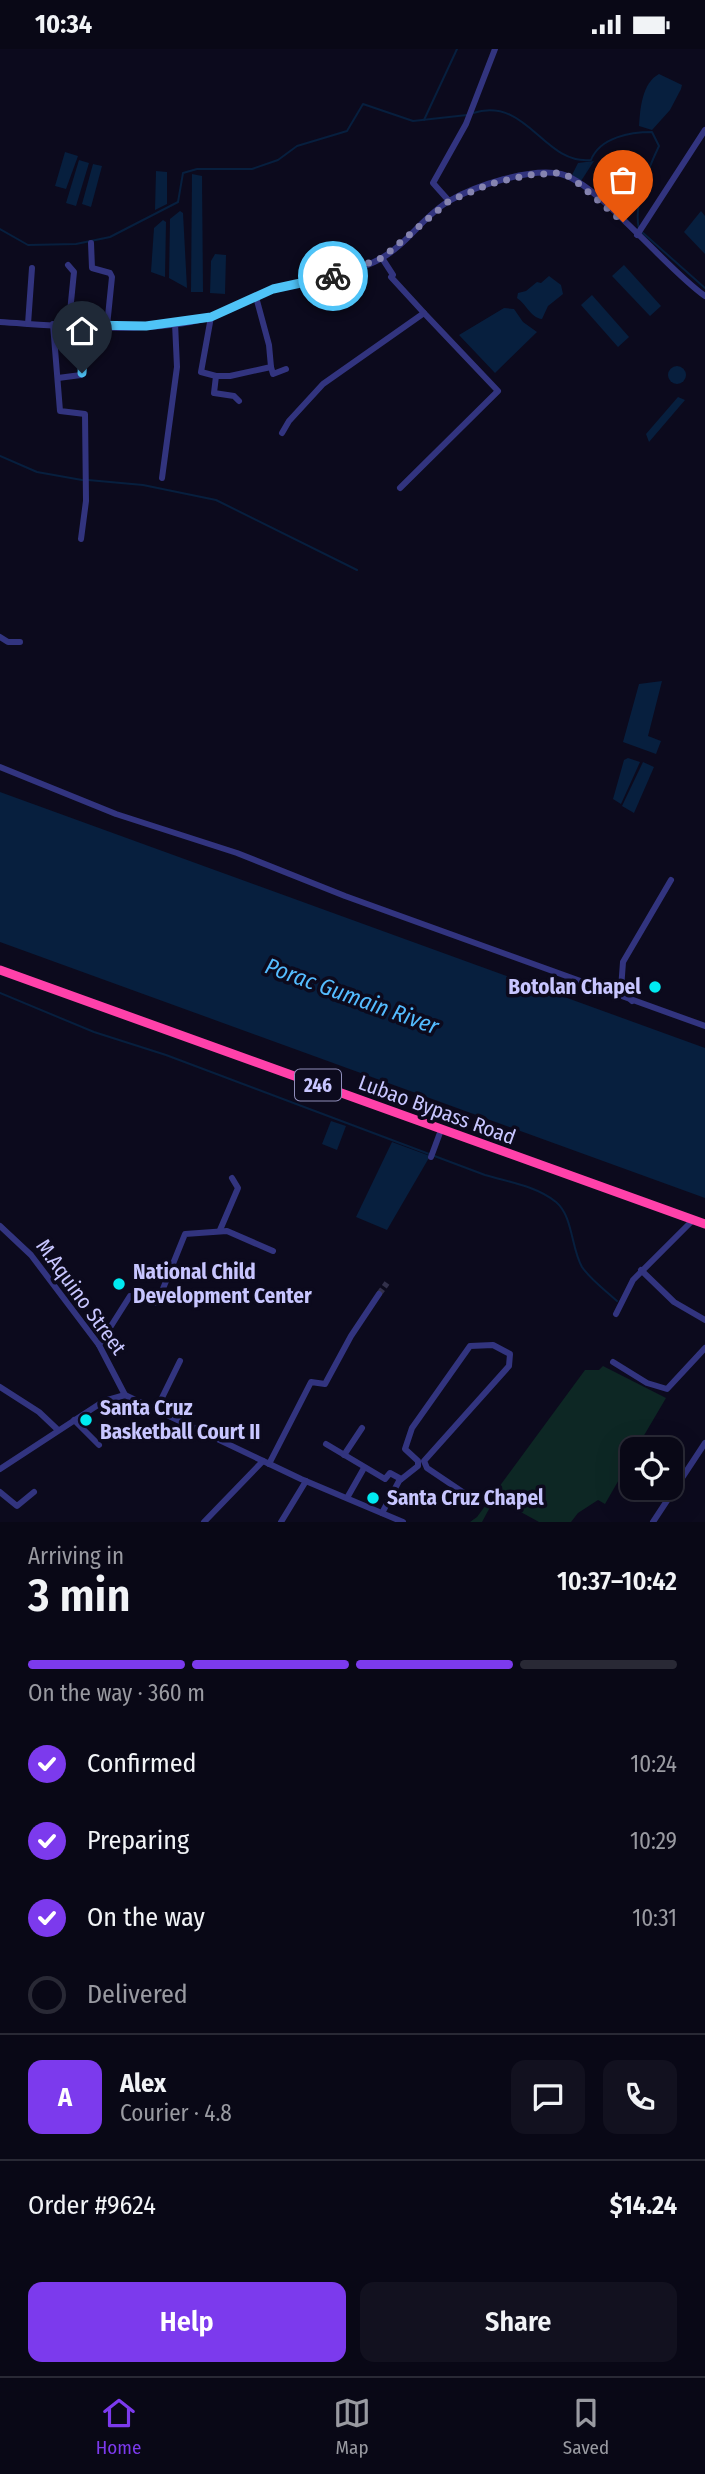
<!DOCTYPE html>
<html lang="en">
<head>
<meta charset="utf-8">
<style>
	:root { --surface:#090816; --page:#12111f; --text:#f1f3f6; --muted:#999aa1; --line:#292935; --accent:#7c3aed }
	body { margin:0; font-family:"Fira Sans Condensed",sans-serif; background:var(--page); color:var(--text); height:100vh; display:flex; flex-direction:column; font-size:26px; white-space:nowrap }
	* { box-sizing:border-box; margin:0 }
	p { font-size:23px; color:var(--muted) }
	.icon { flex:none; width:38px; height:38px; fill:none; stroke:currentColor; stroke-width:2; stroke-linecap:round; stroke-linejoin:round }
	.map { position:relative; height:1473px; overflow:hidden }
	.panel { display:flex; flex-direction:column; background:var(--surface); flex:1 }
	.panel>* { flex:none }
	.fabs { position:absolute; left:620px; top:1388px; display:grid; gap:14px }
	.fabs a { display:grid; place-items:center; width:63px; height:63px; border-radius:14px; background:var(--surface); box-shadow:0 7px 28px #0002,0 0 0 2px var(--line); font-size:35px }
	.pin { position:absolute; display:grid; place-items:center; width:60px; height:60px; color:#fff; margin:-72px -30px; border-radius:50% 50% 50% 0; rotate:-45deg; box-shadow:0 0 7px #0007 }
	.pin .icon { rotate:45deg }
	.courier { position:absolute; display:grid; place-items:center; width:70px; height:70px; margin:-35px; border:5px solid #4fc3f7; border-radius:50%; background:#fff; color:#222; box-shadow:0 2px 9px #0007 }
	.head em { font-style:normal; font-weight:600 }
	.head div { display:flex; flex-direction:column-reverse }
	.head { display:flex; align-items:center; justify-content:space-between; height:119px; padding:0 28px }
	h1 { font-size:46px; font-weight:600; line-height:52px }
	.bar { display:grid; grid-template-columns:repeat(4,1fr); gap:10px 7px; align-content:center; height:84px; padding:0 28px }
	.bar i { height:9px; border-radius:5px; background:var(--line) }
	.bar .selected { background:var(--accent) }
	.bar p { grid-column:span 4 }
	.line { display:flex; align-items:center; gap:18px; padding:0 28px; border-top:2px solid var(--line) }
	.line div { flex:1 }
	.round { display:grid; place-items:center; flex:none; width:74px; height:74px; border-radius:14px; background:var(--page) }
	ol { padding:0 28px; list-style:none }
	li { display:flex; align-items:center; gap:21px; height:77px }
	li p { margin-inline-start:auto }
	li .icon { padding:7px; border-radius:50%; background:var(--accent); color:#fff; stroke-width:4 }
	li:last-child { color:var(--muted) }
	li i { width:38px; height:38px; border:4px solid var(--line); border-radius:50% }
	.button { display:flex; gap:14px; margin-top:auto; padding:14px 28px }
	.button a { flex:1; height:80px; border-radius:14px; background:var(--accent); color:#fff; font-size:28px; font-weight:600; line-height:80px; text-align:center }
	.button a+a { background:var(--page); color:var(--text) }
	.status { display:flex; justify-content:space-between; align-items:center; height:49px; padding:0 35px; background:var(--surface); direction:ltr }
	.status svg { height:19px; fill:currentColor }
	.tab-bar { display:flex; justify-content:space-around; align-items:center; height:98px; border-top:2px solid var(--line); background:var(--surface); font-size:19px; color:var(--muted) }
	.tab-bar a { display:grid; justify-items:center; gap:4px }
	.tab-bar .selected { color:var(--accent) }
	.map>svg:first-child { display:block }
</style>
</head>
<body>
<div class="status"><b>10:34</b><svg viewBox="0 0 49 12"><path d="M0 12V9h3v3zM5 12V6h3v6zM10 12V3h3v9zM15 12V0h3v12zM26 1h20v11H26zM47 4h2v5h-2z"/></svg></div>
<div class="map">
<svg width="705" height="1473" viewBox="0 0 705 1473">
	<rect width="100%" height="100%" fill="#0c0a1d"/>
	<polygon fill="#0d2724" points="603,1317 666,1349 636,1400 632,1400 632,1408 605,1455 598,1451 578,1464 571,1473 539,1473 495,1449 482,1473 470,1473 477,1468 585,1321 599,1321"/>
	<g fill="#071f3e">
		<path d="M659,25l23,11 -1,4 -11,21 -18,20 -13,-4c1,-17 3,-43 20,-52z"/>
		<polygon points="65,103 78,107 66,140 55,137"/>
		<polygon points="79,111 89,114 76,157 66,154"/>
		<polygon points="594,112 581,132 572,126 578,114"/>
		<polygon points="93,115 102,117 91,158 82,155"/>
		<polygon points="156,122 167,123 167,155 155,161"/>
		<polygon points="192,125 202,127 203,243 191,243"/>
		<polygon points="180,162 183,164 187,239 169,229 170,170"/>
		<polygon points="701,162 705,167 705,205 684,183"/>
		<polygon points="163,171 166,173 165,228 151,223 154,179"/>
		<polygon points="215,205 226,206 225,245 210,244 211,212"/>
		<polygon points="624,216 661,257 650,267 612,227"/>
		<path d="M549,227l12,9 2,9 -15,12 -6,13c-11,-1 -15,-14 -25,-21l1,-5 8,-2 11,-9 4,1z"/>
		<polygon points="592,246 629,288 618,298 581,256"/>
		<polygon points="504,259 514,260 523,273 537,283 495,324 459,286"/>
		<circle cx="677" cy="326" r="9"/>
		<polygon points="678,348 685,351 649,393 646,385"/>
		<polygon points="662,632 648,687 661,692 656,705 623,693 639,635"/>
		<polygon points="628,709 640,713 621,755 613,750 624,711"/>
		<polygon points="643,713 654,718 634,764 622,757"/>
		<polygon points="0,743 705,999 705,1149 0,893"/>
		<polygon points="331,1072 346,1077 337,1101 322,1095"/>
		<polygon points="392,1093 430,1107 387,1181 356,1168"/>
	</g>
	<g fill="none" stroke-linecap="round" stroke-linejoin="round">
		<g stroke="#071f3e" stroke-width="2">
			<path d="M473,64c55,-17 70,52 118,47 9,-23 40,-28 61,-28l7,14c-11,23 -26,59 -20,83"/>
			<polyline points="424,71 457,0"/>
			<polyline points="0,180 28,196 76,195 110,188 178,153 183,124 197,120 252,120 278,111 297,97 347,82 363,55 413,72 467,66"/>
			<polyline points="643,184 705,239"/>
			<polyline points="0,407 37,423 82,431"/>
			<polyline points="88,431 143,436 216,451 357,521"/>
			<path d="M0,944l94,39 72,23 319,120c24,7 51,11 71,27 17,14 15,46 26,65 9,13 23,23 35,34"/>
		</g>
		<polyline stroke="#32304a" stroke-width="6" stroke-dasharray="6 3" stroke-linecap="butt" points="379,1245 387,1234"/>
		<g stroke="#32347f" stroke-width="6">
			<polyline points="449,152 433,134 466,75 495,0"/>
			<polyline points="637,186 705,81"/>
			<polyline points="91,194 92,219 110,224 112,228 107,277"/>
			<polyline points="211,268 201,323 216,327 214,344 234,347 239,352"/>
			<path d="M0,273c64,4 149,13 211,-5 22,-7 41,-21 63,-28 35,-11 73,-12 106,-30 27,-14 43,-43 69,-58 26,-15 82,-34 112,-27 37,9 106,96 144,122"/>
			<polyline points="28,275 32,219"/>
			<polyline points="53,275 60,362 85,365 86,452 81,490"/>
			<polyline points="64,276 70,263 74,223 68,216"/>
			<polyline points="271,318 273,325 286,320"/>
			<polyline points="216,327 230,327 271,318 269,296 256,248"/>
			<polyline points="58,329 81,326 85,276"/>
			<polyline points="282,384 289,372 323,335 424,264 391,228 393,226 382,209"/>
			<polyline points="162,429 177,318 175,274"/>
			<polyline points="400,439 498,342 424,264"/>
			<polyline points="0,588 8,593 20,593"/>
			<polyline points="0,718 116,765 237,804 345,847 705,977"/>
			<polyline points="632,952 621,940 623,913 671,831"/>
			<polyline points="431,1108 441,1081"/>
			<polyline points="0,1177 31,1206 99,1296 125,1346"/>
			<polyline points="220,1181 238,1139 232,1129"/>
			<polyline points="641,1221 674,1253 705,1271"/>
			<polyline points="616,1265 633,1231 693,1171"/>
			<polyline points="99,1296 130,1247 154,1254 158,1252 185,1185 227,1182 273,1202"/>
			<polyline points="613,1313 647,1334 667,1340 705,1299"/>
			<polyline points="0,1338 39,1363 58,1381"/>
			<polyline points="125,1346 301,1430 403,1473"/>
			<polyline points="156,1361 180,1312"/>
			<polyline points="74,1371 99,1396"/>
			<polyline points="326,1395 385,1430 390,1424 401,1430"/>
			<polyline points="344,1406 362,1379"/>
			<polyline points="269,1415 311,1333 325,1335 351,1287 379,1245"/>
			<polyline points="0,1420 104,1352 125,1346"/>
			<polyline points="0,1443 17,1457 34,1443"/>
			<polyline points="347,1449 364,1419"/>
			<polyline points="382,1464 399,1432 418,1417 418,1412 405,1400 412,1379 470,1297 493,1296 510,1305 509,1317 424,1412 427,1419 473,1450"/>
			<polyline points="204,1473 263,1412"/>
			<polyline points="281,1473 306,1432"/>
			<polyline points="653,1473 705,1394"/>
		</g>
		<polyline stroke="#ff41aa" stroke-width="9" points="0,921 705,1175"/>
	</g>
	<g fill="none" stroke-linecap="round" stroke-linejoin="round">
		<polyline stroke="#8684b0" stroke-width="7" stroke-dasharray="0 12.6" points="333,227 382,209 449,152 490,135 528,126 558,124 571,128 623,173"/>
		<polyline stroke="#4fc3f7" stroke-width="9" points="82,324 85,276 146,277 211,268 273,240 333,227"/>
	</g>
	<g fill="#00eaf1" stroke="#0c0a1d" stroke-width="2.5">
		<circle cx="655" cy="938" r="7"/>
		<circle cx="119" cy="1235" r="7"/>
		<circle cx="86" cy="1371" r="7"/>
		<circle cx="373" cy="1449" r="7"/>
	</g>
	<g text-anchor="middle" stroke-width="7" stroke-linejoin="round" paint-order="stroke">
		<rect fill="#0c0a1d" stroke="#908ebb" stroke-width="2" x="295" y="1020.5" width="46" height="31" rx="5"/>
		<g font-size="19" font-weight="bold" fill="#c8c6ff">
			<text x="318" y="1043">246</text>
		</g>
		<g font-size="21" font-weight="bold" fill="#c8c6ff" stroke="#0c0a1d" text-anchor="start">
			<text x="641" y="945" text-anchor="end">Botolan Chapel</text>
			<text x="133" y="1230">National Child<tspan x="133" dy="24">Development Center</tspan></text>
			<text x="100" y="1366">Santa Cruz<tspan x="100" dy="24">Basketball Court II</tspan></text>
			<text x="387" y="1456">Santa Cruz Chapel</text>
		</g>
		<g font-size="21" fill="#c8c6ff" stroke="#0c0a1d">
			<text transform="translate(437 1061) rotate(20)" y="7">Lubao Bypass Road</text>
			<text transform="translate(81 1248) rotate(54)" y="7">M.Aquino Street</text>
		</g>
		<g font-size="23" font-style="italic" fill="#54bcff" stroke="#0c0a1d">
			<text transform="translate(352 947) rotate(20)" y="8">Porac Gumain River</text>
		</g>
	</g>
</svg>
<div class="fabs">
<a><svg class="icon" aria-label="locate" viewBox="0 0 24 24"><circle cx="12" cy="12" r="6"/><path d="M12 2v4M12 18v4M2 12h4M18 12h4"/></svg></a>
</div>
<div class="pin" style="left:623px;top:173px;background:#ea580c"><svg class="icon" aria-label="bag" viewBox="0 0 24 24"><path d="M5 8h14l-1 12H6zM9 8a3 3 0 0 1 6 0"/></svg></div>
<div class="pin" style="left:82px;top:324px;background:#1f2937"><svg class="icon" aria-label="home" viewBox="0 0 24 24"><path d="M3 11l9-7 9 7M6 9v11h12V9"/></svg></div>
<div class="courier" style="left:333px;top:227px"><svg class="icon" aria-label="bike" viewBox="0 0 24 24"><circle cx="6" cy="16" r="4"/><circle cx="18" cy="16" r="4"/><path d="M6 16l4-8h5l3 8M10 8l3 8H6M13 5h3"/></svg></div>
</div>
<section class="panel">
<div class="head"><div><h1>3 min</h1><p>Arriving in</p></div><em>10:37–10:42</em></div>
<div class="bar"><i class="selected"></i><i class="selected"></i><i class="selected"></i><i></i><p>On the way · 360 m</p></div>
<ol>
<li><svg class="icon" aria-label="check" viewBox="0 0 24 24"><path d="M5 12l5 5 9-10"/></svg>Confirmed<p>10:24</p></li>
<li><svg class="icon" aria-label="check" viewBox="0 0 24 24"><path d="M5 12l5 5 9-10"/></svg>Preparing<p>10:29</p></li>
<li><svg class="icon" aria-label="check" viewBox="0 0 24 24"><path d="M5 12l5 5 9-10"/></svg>On the way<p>10:31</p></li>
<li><i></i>Delivered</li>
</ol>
<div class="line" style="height:126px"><b class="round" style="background:var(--accent);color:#fff">A</b><div><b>Alex</b><p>Courier · 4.8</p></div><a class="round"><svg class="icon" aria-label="chat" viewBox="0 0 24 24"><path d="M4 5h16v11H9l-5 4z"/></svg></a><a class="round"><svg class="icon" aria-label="phone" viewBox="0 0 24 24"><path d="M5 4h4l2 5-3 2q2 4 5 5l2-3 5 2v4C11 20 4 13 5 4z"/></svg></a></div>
<div class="line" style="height:91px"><div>Order #9624</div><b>$14.24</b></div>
<div class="button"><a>Help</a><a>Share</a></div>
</section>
<nav class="tab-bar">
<a class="selected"><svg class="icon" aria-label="home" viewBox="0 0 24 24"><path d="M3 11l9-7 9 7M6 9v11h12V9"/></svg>Home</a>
<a><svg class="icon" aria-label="map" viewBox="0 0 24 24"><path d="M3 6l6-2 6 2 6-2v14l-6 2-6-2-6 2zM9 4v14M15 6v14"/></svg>Map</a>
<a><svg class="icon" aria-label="saved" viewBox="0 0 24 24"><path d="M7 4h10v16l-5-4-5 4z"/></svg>Saved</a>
</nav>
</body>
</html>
